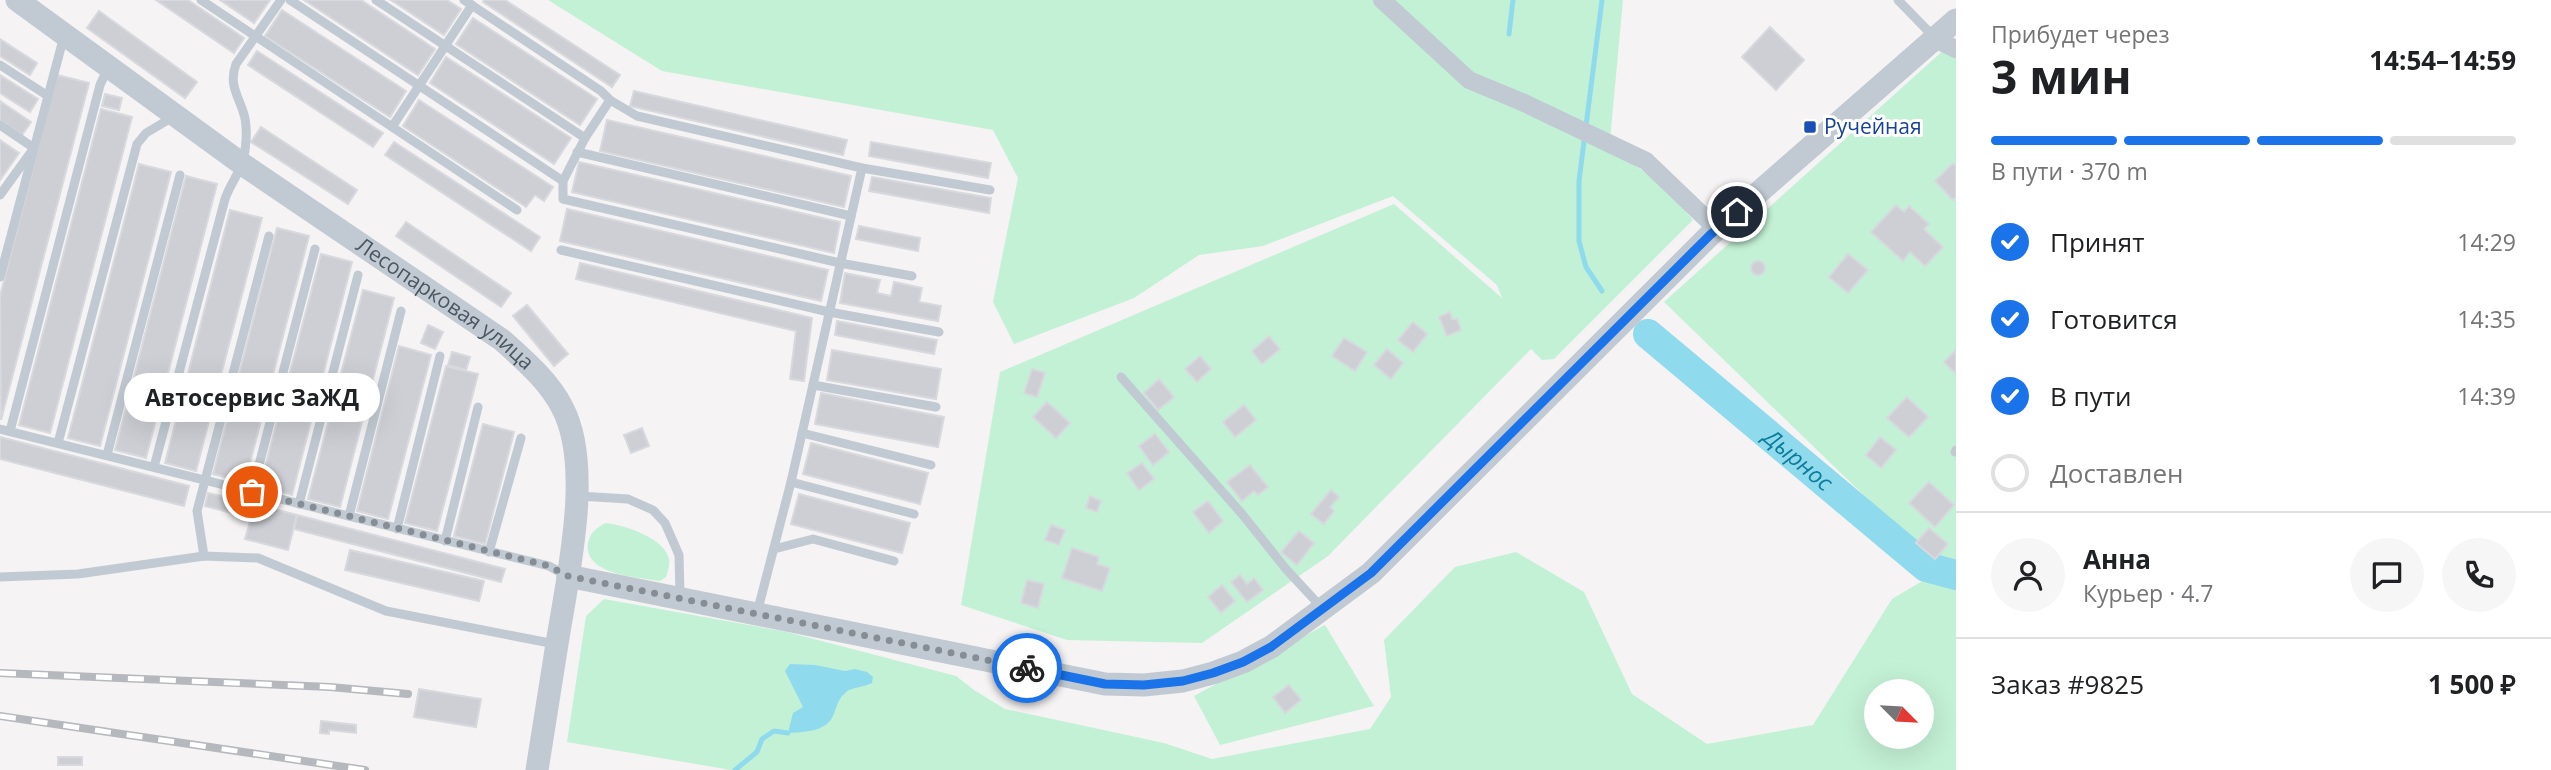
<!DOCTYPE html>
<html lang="ru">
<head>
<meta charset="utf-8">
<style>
	:root { --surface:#fff; --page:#f6f6f6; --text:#202124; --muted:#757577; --line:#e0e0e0; --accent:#1a73e8 }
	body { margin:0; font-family:"Open Sans",sans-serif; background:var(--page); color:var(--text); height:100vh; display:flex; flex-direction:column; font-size:26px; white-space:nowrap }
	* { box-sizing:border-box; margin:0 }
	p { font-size:23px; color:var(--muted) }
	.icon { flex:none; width:38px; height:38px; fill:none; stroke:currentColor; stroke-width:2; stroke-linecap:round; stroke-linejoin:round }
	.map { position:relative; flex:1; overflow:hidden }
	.panel { display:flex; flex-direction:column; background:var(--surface); width:595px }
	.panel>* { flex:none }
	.needle { width:46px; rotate:114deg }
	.buttons { position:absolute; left:1864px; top:679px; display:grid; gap:14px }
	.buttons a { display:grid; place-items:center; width:70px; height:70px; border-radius:50%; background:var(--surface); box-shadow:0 7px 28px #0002; font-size:35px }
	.pin { position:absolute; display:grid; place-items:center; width:60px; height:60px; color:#fff; margin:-30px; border:4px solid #fff; border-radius:50%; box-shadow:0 2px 7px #0007 }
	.courier { position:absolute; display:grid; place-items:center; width:70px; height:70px; margin:-35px; border:5px solid #1a73e8; border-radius:50%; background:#fff; color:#222; box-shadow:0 2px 9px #0007 }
	.bubble { position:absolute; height:49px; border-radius:24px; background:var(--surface); box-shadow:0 7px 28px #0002; font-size:23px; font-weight:700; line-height:49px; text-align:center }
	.headline em { font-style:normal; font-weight:700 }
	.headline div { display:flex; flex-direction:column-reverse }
	.headline { display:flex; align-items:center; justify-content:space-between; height:119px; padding:0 35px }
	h1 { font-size:46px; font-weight:700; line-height:52px }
	.bar { display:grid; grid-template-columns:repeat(4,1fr); gap:10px 7px; align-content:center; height:84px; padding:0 35px }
	.bar i { height:9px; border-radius:5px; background:var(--line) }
	.bar .active { background:var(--accent) }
	.bar p { grid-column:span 4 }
	.line { display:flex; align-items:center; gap:18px; padding:0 35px; border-top:2px solid var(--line) }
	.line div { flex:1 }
	.round { display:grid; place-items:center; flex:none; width:74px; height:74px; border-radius:37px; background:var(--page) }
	ol { padding:0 35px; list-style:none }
	li { display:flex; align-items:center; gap:21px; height:77px }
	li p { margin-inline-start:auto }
	li .icon { padding:7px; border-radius:50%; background:var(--accent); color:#fff; stroke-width:4 }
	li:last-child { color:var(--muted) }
	li i { width:38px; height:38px; border:4px solid var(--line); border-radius:50% }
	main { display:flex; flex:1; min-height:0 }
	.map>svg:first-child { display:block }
</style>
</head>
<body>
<main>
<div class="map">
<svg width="1956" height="770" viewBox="0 0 1956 770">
	<rect width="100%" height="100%" fill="#f5f3f3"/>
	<g fill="#c3f1d5" fill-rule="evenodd">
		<path d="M548,0h1075l-14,151c38,19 57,36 84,69l-139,139 -12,1 -11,-11 -203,207 -126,87 -135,-3 -106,-35 39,-233 394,-168 108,94 -5,-13 -104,-89 -130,50 -64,9 -65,43 -120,46 -21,-42 25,-124 -25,-48 -331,-59z"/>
		<polygon points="1956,39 1956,562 1934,563 1664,302"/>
		<path d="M606,523c18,2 59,15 63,36 1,6 -1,12 -3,18l-6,4c-22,-4 -77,-6 -72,-38 2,-10 9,-16 18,-20z"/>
		<path d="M1516,552l68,40 48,102 75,50 106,-19 79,-126 49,-29h15v200h-1225l-164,-28 19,-126 18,-17 183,33 169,44 18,14 31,19 159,34 48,16 158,-30 21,-32 -7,-57 71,-73zM1876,691h46v46h-46z"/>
		<polygon points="1325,625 1374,706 1220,745 1194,696"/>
	</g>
	<path fill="#90daee" d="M790,664l25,1 30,6 10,-2 12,3 6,5 -1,6c-8,4 -19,4 -26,9 -8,7 -9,14 -13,24 -7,16 -30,16 -45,17l5,-20 10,-6 -18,-36z"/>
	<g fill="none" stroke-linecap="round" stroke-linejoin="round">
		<g stroke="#90daee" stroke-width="5">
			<polyline points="1602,0 1579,181 1579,241 1586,267 1602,291"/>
			<polyline points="1509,34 1513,0"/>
			<polyline points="735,770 757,752 762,739 774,731 788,733"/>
		</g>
		<path stroke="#90daee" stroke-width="30" id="s1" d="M1648,334l278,233 30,8"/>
	</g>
	<g fill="#cdcfd5" stroke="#d7d9de" stroke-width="2">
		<polygon points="156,0 188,0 244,38 234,53"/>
		<polygon points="220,0 270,0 254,23"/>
		<polygon points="304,0 361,0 435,49 418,75"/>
		<polygon points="391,0 447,0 461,9 444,35"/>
		<polygon points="484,0 505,0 620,75 612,87 483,2"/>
		<polygon points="282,10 406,91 390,117 265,36"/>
		<polygon points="99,11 197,82 185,98 87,28"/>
		<polygon points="473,18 597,99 580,125 456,44"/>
		<polygon points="1770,27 1804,60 1776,90 1742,57"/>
		<polygon points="0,39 37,63 30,75 0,56"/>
		<polygon points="257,51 383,133 373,147 248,65"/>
		<polygon points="446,57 571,138 554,164 430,83"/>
		<polygon points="0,75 38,99 30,112 0,93"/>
		<polygon points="57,75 89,83 1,420 0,296"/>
		<polygon points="634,91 847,140 843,155 630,106"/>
		<polygon points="105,94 122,98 119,110 102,106"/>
		<polygon points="419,100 553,187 544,201 535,195 526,207 403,126"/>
		<polygon points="0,101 31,122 22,135 0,120"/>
		<polygon points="101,109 132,117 50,433 19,425"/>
		<polygon points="607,120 851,176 844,207 600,151"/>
		<polygon points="261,127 357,190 348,204 251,142"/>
		<polygon points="0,140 19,153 0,180"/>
		<polygon points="394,142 540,237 531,251 385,155"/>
		<polygon points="871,142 991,163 988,178 869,156"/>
		<polygon points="579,162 840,222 834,253 572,192"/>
		<polygon points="1953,163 1956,167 1956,197 1953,200 1935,181"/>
		<polygon points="139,164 171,172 100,446 68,438"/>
		<polygon points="186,176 217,184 146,458 115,450"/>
		<polygon points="872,177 991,198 989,213 869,191"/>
		<polygon points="1896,205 1904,212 1909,206 1929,224 1924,229 1943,247 1925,266 1910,252 1903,261 1871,232"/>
		<polygon points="567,209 828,270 821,301 560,241"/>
		<polygon points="230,210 262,218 196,471 165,463"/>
		<polygon points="406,222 511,293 501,307 396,236"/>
		<polygon points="859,226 920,238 918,251 856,239"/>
		<polygon points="277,228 309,236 245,482 213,474"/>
		<polygon points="321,254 352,262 292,495 260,486"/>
		<polygon points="1848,254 1868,270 1848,293 1829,277"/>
		<circle cx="1758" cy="268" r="7"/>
		<polygon points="580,263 812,318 804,381 790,379 796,331 576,279"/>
		<polygon points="845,273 880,280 877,293 891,296 894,282 922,288 919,302 941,306 938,321 840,303"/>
		<polygon points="363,290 394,298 340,507 308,499"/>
		<polygon points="527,305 568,354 554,366 513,316"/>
		<polygon points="1450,312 1452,319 1457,319 1461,330 1447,336 1439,317"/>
		<polygon points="837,321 937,340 934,354 835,335"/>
		<polygon points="1413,322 1427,334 1413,352 1398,340"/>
		<polygon points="428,325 443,332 435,349 421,343"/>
		<polygon points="1269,336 1280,349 1262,364 1252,351"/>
		<polygon points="1344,338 1367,352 1355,371 1332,356"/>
		<polygon points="399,346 431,355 388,519 357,511"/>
		<polygon points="1387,349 1403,363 1391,379 1374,365"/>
		<polygon points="832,350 941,369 936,399 827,380"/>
		<polygon points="1956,350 1956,374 1944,362"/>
		<polygon points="452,352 470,357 466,370 448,365"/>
		<polygon points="1200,356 1211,369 1197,382 1185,369"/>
		<polygon points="446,366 478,374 437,531 405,523"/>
		<polygon points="1032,369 1045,373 1037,397 1024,393"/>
		<polygon points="1159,379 1174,397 1158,410 1144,393"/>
		<polygon points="821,393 944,417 938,447 815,424"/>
		<polygon points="1907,397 1928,417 1909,437 1887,418"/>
		<polygon points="1047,402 1070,423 1056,438 1033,417"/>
		<polygon points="1244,405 1256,420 1235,437 1223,422"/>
		<polygon points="483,424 514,432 485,544 454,536"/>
		<polygon points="642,428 649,446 631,453 624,435"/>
		<polygon points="1155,434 1169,452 1153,465 1139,446"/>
		<polygon points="0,437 189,486 184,506 0,459"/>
		<polygon points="1880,437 1896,450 1881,468 1866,455"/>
		<polygon points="811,443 928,473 920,504 803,474"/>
		<polygon points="1142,463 1154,479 1139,490 1127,473"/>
		<polygon points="1250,465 1268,487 1258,495 1254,491 1242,501 1227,482"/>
		<polygon points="1929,482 1954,505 1935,527 1909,503"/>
		<polygon points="1331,490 1339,497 1330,507 1334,511 1324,524 1311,514"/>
		<polygon points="208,493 255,504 251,518 205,506"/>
		<polygon points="799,494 910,523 902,553 791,524"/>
		<polygon points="1090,496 1101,501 1097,512 1086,508"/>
		<polygon points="1208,501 1223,521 1209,533 1193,512"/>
		<polygon points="255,504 297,515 288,550 245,539"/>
		<polygon points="297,515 505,569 501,582 294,529"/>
		<polygon points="1051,525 1065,530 1059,545 1045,540"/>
		<polygon points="1929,528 1948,544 1935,559 1916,543"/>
		<polygon points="1299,531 1314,543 1297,565 1281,552"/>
		<polygon points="1072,548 1099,557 1097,564 1110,568 1102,591 1062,578"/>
		<polygon points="350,550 484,581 479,601 345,570"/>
		<polygon points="1240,575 1247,584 1254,578 1263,590 1247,602 1231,582"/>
		<polygon points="1027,580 1044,584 1038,608 1021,603"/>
		<polygon points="1222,585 1235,601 1221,613 1208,597"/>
		<polygon points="1289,685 1301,700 1285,713 1273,697"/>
		<polygon points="419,689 481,699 476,727 414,717"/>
		<polygon points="321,721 356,725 356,733 329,730 329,734 320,733"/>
		<rect x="58" y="757" width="24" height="8"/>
	</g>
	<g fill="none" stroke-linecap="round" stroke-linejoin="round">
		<g stroke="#c1cad2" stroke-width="9">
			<polyline points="201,0 517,210"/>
			<polyline points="290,0 563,181"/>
			<polyline points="376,0 585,138"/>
			<polyline points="464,0 601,91 610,100 637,116 862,168 990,190"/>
			<polyline points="1898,0 1934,37"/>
			<polyline points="0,65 48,96"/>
			<polyline points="610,100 585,138 563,181 563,199 840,263 912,276"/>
			<polyline points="0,125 34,148 0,195"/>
			<polyline points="392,127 472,5"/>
			<polyline points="577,152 851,216"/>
			<polyline points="561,250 829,312 939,332"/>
			<polyline points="0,277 64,36"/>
			<polyline points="1121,377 1242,514 1286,569 1323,609"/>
			<polyline points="813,385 936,407"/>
			<polyline points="0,429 549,566 567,576"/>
			<polyline points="10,431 100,85 108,68"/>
			<polyline points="802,433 931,465"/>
			<polyline points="58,443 137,144 146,133 173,117"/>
			<polyline points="1955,452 1956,450"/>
			<polyline points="107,455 180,175"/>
			<path d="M154,467l71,-268c4,-12 12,-23 17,-35 3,-9 5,-27 4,-37 0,-24 -20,-37 -10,-63l45,-64"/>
			<polyline points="791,482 914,514"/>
			<polyline points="252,492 315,249"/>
			<polyline points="578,496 628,499 653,510 665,523 679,555 680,596"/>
			<polyline points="299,504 358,275"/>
			<polyline points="349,516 401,311"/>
			<polyline points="397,529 440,356"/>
			<polyline points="445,541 478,407"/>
			<polyline points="774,549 813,539 894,561"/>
			<polyline points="489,552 521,438"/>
			<polyline points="204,556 197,511 269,236"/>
			<polyline points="0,577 78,574 204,556 258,558 386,611 555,644"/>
			<polyline points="757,613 791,482 862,168"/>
		</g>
		<g stroke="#c1cad2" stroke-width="18">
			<polyline points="1382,0 1469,80 1522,102 1646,161 1717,229"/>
			<polyline points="1935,39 1956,49"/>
		</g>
		<g stroke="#c1cad2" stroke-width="23">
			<path id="s2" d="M17,0l225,164 260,176c22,20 46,40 60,67 32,59 5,172 -5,237 -7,42 -13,84 -20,126"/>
			<polyline points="568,576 1105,684 1144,685 1183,681 1213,673 1243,662 1271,647 1371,573 1710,235 1956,20"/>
		</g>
		<g stroke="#b5b8bd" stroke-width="8">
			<g id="rail">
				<polyline points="0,673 330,687 408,694"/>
				<polyline points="0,716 365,770"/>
			</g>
		</g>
		<use href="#rail" stroke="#fff" stroke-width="5" stroke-dasharray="16" stroke-linecap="butt"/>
	</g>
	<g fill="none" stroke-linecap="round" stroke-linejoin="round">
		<polyline stroke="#868d94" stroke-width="7" stroke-dasharray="0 12.6" points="252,492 549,566 568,576 1027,668"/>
		<polyline stroke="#1a73e8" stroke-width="9" points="1027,668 1105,684 1144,685 1183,681 1213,673 1243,662 1271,647 1371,573 1710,235 1737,212"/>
	</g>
	<rect fill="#1a4fb4" stroke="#fff" stroke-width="2.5" x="1803" y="120" width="14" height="14" rx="3.5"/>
	<g text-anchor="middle" stroke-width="6" stroke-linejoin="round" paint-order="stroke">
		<g font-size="21" fill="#164399" stroke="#fff" text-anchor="start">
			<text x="1824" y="134">Ручейная</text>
		</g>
		<g font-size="21" fill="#4a5661" stroke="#fff">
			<text dy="7" stroke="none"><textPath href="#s2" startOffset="525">Лесопарковая улица</textPath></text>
		</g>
		<g font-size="23" font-style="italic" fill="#0c7c9b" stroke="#fff">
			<text dy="8" stroke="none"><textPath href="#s1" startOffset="196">Дырнос</textPath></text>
		</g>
	</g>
</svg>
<div class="buttons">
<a><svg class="needle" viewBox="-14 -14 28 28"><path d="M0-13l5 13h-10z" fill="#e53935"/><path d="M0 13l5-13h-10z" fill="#757577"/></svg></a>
</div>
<div class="pin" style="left:252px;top:492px;background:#ea580c"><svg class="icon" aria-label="bag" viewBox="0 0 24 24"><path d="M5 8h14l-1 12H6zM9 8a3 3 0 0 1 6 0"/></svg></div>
<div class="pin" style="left:1737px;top:212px;background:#1f2937"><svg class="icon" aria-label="home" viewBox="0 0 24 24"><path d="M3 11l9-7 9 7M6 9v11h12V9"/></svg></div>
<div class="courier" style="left:1027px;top:668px"><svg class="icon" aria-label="bike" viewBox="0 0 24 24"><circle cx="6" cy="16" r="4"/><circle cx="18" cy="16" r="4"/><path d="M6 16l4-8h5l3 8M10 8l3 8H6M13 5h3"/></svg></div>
<div class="bubble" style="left:124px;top:373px;width:256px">Автосервис ЗаЖД</div>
</div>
<section class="panel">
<div class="headline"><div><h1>3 мин</h1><p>Прибудет через</p></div><em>14:54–14:59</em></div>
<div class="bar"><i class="active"></i><i class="active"></i><i class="active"></i><i></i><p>В пути · 370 m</p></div>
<ol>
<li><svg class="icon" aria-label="check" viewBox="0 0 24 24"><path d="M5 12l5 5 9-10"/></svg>Принят<p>14:29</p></li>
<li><svg class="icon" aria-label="check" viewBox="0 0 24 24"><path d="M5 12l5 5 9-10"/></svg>Готовится<p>14:35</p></li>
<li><svg class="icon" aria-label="check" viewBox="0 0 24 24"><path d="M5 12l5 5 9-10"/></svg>В пути<p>14:39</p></li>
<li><i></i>Доставлен</li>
</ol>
<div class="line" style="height:126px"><a class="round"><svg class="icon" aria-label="person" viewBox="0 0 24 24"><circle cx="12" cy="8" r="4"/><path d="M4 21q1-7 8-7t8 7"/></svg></a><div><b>Анна</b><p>Курьер · 4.7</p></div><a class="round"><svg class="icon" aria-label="chat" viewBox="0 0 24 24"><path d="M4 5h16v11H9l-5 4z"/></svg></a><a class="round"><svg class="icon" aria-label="phone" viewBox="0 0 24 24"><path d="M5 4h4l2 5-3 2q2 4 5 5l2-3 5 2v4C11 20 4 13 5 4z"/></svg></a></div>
<div class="line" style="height:91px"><div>Заказ #9825</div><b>1 500 ₽</b></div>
</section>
</main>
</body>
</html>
